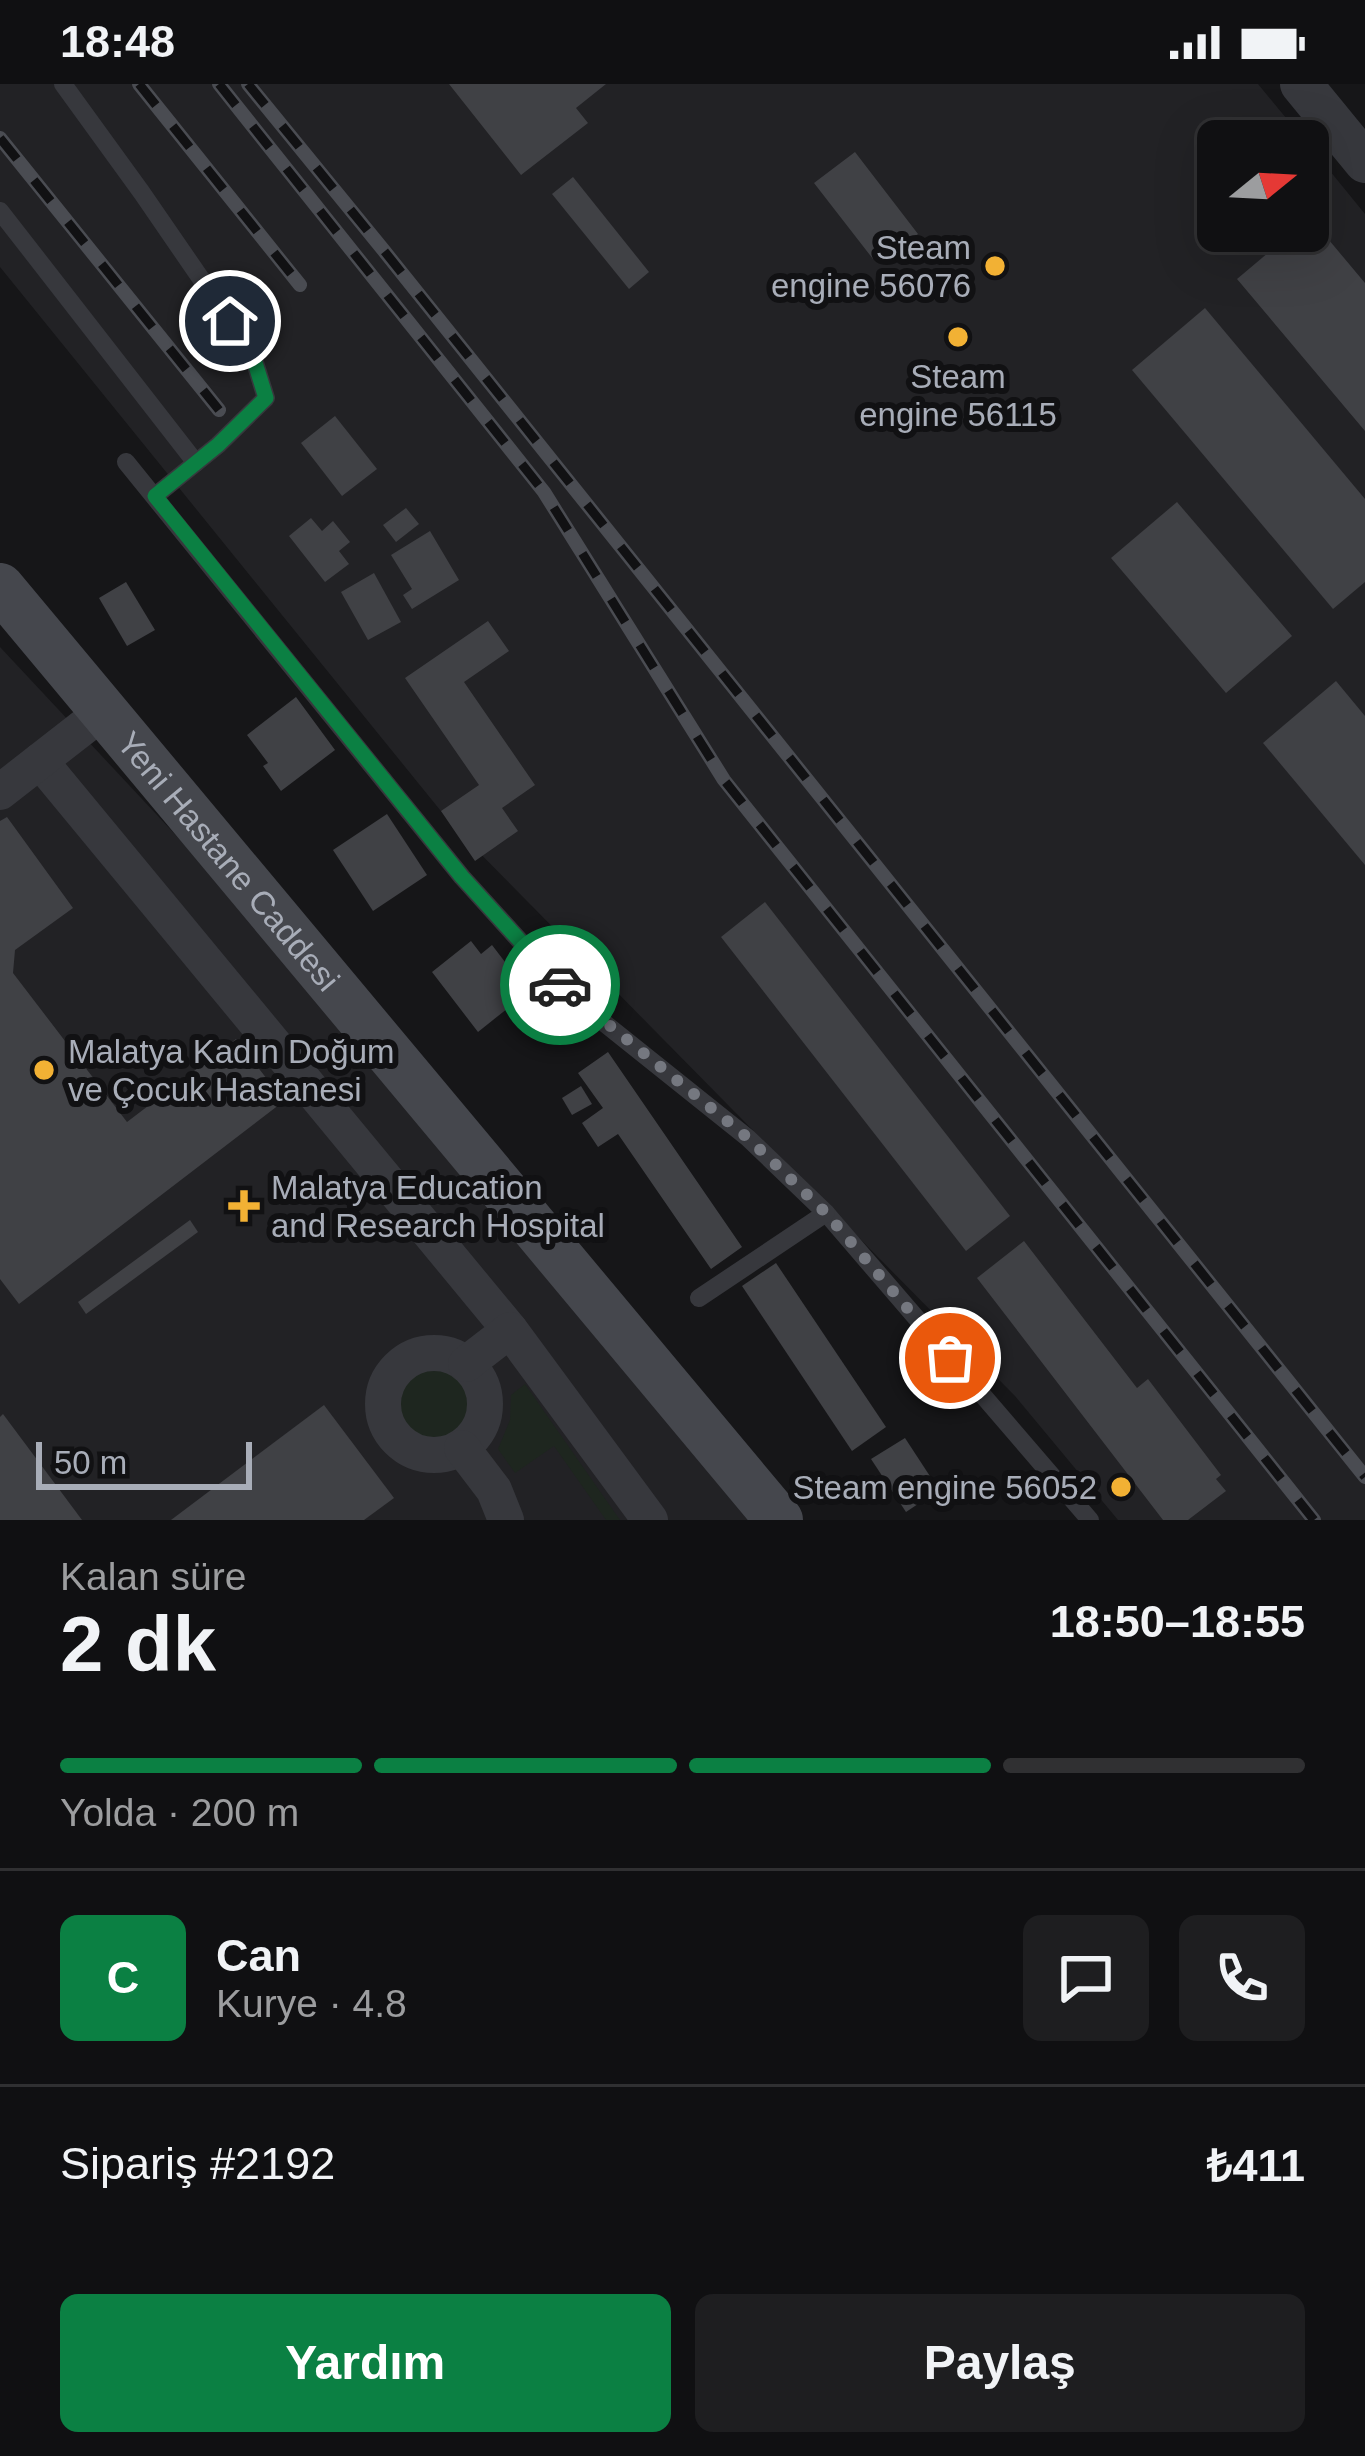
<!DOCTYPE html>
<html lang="tr">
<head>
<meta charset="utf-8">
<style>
	:root { --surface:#101012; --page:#1e1e20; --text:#f1f3f6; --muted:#9c9d9f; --line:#303032; --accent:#0b8043 }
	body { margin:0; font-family:Arial,sans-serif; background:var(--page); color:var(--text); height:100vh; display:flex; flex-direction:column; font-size:45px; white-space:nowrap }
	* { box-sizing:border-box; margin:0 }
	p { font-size:39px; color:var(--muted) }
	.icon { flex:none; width:66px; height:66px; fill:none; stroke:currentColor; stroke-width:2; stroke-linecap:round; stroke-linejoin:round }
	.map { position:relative; height:1436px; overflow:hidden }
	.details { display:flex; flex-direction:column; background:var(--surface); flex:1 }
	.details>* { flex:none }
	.needle { width:78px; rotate:72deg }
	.tools { position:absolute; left:1197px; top:36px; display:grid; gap:24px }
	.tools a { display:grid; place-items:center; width:132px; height:132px; border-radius:18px; background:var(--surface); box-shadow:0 12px 48px #0002,0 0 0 3px var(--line); font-size:60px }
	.scale { position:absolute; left:36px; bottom:30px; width:216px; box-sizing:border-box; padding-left:12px; border:6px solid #a8adb8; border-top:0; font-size:33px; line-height:42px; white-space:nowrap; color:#a8adb8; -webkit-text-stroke:9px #111113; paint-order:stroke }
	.pin { position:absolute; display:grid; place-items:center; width:102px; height:102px; color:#fff; margin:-51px; border:6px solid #fff; border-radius:50%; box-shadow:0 3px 12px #0007 }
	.courier { position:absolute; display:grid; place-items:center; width:120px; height:120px; margin:-60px; border:9px solid #0b8043; border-radius:50%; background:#fff; color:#222; box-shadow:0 3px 15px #0007 }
	.headline em { font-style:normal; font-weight:800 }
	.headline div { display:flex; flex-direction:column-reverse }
	.headline { display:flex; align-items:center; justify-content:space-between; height:204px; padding:0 60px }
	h1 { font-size:78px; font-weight:800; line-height:90px }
	.bar { display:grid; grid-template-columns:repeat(4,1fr); gap:18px 12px; align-content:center; height:144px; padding:0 60px }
	.bar i { height:15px; border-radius:9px; background:var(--line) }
	.bar .on { background:var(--accent) }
	.bar p { grid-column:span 4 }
	.line { display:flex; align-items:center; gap:30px; padding:0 60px; border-top:3px solid var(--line) }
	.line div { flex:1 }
	.round { display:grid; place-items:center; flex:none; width:126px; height:126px; border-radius:18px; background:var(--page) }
	.button { display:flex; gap:24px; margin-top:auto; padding:24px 60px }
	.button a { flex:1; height:138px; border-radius:18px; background:var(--accent); color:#fff; font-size:48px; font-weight:800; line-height:138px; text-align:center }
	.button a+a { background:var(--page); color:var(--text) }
	.status { display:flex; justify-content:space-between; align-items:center; height:84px; padding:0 60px; background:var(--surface); direction:ltr }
	.status svg { height:33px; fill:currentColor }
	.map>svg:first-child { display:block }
</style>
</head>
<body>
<div class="status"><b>18:48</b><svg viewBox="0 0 49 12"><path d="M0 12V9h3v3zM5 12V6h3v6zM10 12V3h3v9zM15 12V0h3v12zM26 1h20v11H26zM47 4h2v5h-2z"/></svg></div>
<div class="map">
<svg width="1365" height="1436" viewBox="0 0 1365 1436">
	<rect width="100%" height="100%" fill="#161618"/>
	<g fill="#222225">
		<polygon points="0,0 1258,0 1305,57 1218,57 1218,147 1308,147 1308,60 1365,130 1365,1436 1118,1436 1015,1312 453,742 0,183"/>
		<polygon points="0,563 228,807 749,1436 0,1436"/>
	</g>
	<g fill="#1e261f">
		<circle cx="437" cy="1322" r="40"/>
		<polygon points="525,1300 620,1436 606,1436 554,1362 515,1389 498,1365 510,1336 511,1311"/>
	</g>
	<g fill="#404145">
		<polygon points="449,0 606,0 576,24 588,39 521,91"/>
		<polygon points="855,68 918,150 893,169 888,163 873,175 814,99"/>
		<polygon points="573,93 649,188 629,205 552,110"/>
		<polygon points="1308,131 1365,199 1365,347 1237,195 1294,147 1308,147"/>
		<polygon points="1205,224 1365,415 1365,498 1333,525 1132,286"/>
		<polygon points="335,332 377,385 342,412 301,359"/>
		<polygon points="1177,418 1292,552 1226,609 1111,474"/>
		<polygon points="406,424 419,440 396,458 383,441"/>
		<polygon points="311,434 322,447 333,437 350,458 339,467 349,480 325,498 289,452"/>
		<polygon points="430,447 459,496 412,525 403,511 412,505 391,471"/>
		<polygon points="374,489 401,538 368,556 341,508"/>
		<polygon points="126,498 155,546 127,562 99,514"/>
		<polygon points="488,537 509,567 464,598 535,701 502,724 518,747 475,777 441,727 479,701 405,594"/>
		<polygon points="1336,597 1365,632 1365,781 1263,659"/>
		<polygon points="296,613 335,666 281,707 263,682 268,679 247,651"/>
		<polygon points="387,730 427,791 373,827 333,766"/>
		<polygon points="7,733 73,824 15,866 13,889 127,1038 236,955 284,1017 19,1220 0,1195 0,737"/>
		<polygon points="765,818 1010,1132 966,1167 721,853"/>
		<polygon points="471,857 481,870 492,861 528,908 478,948 432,888"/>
		<polygon points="608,968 742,1163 711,1185 618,1050 598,1063 582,1039 603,1024 578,989"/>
		<polygon points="581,1002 592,1020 572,1031 562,1014"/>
		<polygon points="190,1136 198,1148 86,1230 78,1218"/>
		<polygon points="1024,1157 1137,1304 1148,1295 1221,1391 1216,1395 1226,1407 1188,1436 1163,1436 977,1194"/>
		<polygon points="776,1179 886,1343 852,1367 742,1202"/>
		<polygon points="324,1321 394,1414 364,1436 171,1436"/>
		<polygon points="3,1330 82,1436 0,1436 0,1333"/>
		<polygon points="905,1354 939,1406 906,1428 871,1375"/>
	</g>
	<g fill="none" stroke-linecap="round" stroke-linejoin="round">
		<g stroke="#37383d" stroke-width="18">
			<polyline points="63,0 142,109 252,269 266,314 218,361 155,412"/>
			<polyline points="0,127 196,379"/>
			<polyline points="126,378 462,793 568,910 748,1054 826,1129 1090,1436"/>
			<polyline points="699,1214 826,1129"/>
		</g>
		<g stroke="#37383d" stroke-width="36">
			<polyline points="40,677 510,1246"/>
			<polyline points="0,708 104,627"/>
			<circle cx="434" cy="1320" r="51"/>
			<polyline points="466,1280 510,1246 650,1436"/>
			<polyline points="462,1364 494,1406 506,1436"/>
		</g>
		<polyline stroke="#37383d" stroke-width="42" points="1301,0 1365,78"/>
		<path stroke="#45474d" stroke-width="48" id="s1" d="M0,503l779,933"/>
		<g stroke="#4a4c52" stroke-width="14">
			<g id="rail">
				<polyline points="139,0 300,201"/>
				<polyline points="219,0 544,408 724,696 1314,1436"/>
				<polyline points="248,0 385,168 1365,1393"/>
				<polyline points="0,54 219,326"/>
			</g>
		</g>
		<use href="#rail" stroke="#111113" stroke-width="9" stroke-dasharray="27" stroke-linecap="butt"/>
	</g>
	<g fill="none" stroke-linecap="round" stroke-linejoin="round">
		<polyline stroke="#757880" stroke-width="12" stroke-dasharray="0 21.6" points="560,901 748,1054 826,1129 950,1274"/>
		<polyline stroke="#0b8043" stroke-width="15" points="230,237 252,269 266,314 218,361 155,412 462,793 560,901"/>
	</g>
	<g fill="#f2b134" stroke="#111113" stroke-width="4.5">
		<circle cx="995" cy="182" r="12"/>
		<circle cx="958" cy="253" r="12"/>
		<circle cx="44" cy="986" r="12"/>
		<path d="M238 1104h12v12h12v12h-12v12h-12v-12h-12v-12h12z"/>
		<circle cx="1121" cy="1403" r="12"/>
	</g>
	<g text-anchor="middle" stroke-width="12" stroke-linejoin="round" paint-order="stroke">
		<g font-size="33" fill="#a8adb8" stroke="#111113" text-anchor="end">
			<text x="971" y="175">Steam<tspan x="971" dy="38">engine 56076</tspan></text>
			<text x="958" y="304" text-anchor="middle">Steam<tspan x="958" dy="38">engine 56115</tspan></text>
			<text x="68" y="979" text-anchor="start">Malatya Kadın Doğum<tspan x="68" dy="38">ve Çocuk Hastanesi</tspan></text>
			<text x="271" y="1115" text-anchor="start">Malatya Education<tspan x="271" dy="38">and Research Hospital</tspan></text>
			<text x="1097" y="1415">Steam engine 56052</text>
		</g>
		<g font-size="33" fill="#a8adb8" stroke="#111113">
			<text dy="12" stroke="none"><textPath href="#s1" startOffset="357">Yeni Hastane Caddesi</textPath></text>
		</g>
	</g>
</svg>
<div class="tools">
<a><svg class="needle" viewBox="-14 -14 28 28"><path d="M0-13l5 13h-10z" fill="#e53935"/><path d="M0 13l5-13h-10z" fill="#9c9d9f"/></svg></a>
</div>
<div class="scale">50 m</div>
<div class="pin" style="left:950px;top:1274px;background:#ea580c"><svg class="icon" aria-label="bag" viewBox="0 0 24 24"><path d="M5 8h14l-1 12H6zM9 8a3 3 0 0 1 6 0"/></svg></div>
<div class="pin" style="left:230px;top:237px;background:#1f2937"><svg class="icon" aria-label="home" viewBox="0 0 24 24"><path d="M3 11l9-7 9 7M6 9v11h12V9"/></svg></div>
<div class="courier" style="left:560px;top:901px"><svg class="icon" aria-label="car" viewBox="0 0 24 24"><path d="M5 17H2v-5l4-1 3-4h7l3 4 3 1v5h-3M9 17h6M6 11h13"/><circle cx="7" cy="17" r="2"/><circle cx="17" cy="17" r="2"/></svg></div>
</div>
<section class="details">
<div class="headline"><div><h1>2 dk</h1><p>Kalan süre</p></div><em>18:50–18:55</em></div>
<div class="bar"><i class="on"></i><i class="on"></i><i class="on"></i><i></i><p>Yolda · 200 m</p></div>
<div class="line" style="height:216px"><b class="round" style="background:var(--accent);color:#fff">C</b><div><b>Can</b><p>Kurye · 4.8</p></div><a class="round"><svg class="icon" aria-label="chat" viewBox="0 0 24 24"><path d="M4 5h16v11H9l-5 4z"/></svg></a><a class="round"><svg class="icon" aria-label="phone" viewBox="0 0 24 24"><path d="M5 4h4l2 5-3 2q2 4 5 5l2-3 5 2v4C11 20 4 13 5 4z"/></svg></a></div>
<div class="line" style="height:156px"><div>Sipariş #2192</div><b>₺411</b></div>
<div class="button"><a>Yardım</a><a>Paylaş</a></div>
</section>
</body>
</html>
